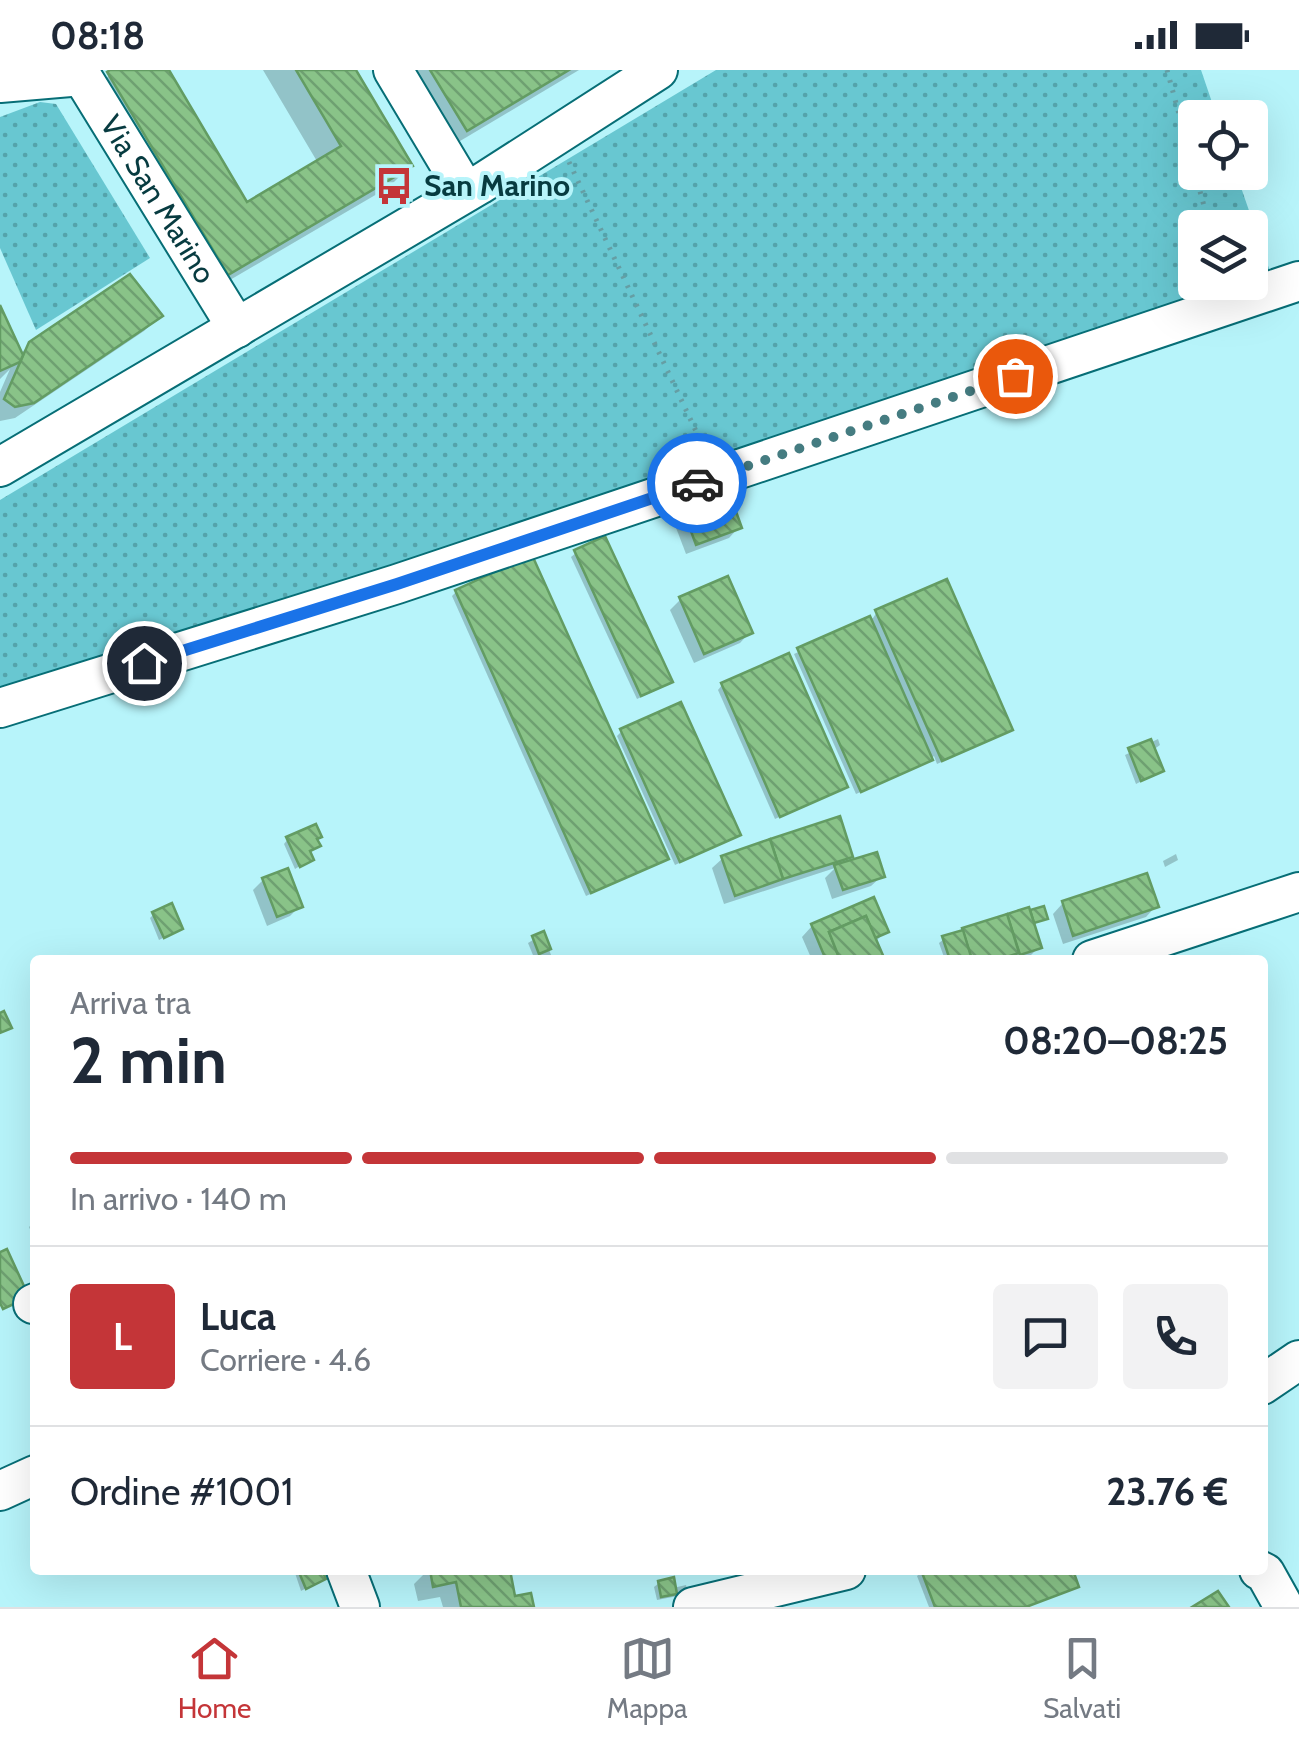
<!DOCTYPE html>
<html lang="it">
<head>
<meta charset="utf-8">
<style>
	:root { --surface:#fff; --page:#f2f2f3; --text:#1f2937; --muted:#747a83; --line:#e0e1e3; --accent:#c43538 }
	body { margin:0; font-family:Cabin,sans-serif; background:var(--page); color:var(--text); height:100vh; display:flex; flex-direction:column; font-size:38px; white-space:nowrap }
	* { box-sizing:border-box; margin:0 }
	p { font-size:32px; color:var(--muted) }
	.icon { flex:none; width:55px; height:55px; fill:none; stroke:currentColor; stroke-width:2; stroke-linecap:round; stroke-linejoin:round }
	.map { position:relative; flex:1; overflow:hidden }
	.panel { position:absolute; left:30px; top:885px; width:1238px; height:620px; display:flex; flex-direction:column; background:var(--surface); border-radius:10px; box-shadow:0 10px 40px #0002 }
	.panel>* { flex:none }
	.buttons { position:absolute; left:1178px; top:30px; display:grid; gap:20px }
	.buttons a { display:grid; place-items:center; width:90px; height:90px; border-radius:10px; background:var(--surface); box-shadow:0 10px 40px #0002; font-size:50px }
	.pin { position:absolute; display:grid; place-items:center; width:85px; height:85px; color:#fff; margin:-42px; border:5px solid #fff; border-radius:50%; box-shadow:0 2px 10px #0007 }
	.courier { position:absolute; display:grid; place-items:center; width:100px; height:100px; margin:-50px; border:8px solid #1a73e8; border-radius:50%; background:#fff; color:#222; box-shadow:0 2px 12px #0007 }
	.overview em { font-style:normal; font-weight:800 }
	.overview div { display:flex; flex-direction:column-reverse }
	.overview { display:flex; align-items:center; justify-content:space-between; height:170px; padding:0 40px }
	h1 { font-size:65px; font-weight:800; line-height:75px }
	.bar { display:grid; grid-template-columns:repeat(4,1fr); gap:15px 10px; align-content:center; height:120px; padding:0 40px }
	.bar i { height:12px; border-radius:8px; background:var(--line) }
	.bar .current { background:var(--accent) }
	.bar p { grid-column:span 4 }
	.line { display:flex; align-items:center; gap:25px; padding:0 40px; border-top:2px solid var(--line) }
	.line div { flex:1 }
	.round { display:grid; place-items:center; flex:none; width:105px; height:105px; border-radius:10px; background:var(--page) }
	.status { display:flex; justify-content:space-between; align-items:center; height:70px; padding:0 50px; background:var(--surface); direction:ltr }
	.status svg { height:28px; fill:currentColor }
	.tabs { display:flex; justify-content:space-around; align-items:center; height:140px; border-top:2px solid var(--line); background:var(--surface); font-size:28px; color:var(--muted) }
	.tabs a { display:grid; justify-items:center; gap:5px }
	.tabs .current { color:var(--accent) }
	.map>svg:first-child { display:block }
</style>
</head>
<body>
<div class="status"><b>08:18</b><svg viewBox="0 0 49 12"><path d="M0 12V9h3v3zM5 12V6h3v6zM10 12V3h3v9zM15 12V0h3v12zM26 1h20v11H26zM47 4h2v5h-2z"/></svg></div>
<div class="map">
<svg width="1299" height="1537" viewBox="0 0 1299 1537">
	<defs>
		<pattern id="green-dots" width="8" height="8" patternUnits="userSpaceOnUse" patternTransform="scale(2.5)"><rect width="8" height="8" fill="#68c7d1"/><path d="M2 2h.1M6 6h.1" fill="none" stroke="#54a3ab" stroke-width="1.8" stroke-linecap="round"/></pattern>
		<pattern id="building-back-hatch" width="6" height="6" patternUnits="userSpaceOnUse" patternTransform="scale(2.5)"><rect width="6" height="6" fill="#89c388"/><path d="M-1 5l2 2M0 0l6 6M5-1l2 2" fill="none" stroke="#6ea071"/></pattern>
	</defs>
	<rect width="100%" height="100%" fill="#b7f4fa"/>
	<g fill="url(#green-dots)" fill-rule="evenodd">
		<path d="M716,0h485l16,47 -22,1v54l41,1 36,104 -1272,415v-192zM1195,158h55v54h-55z"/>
		<polygon points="40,32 56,34 150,188 36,260 0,178 0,47"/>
	</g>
	<g fill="#0003">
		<polygon points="115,0 166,0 247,135 318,93 263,0 353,0 410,96 389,117 206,224 88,25"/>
		<polygon points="397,0 579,0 445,80"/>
		<polygon points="0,241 20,284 31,274 159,246 144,261 15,348 0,351 0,322 10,299 0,309"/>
		<polygon points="685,445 739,457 729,468 686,484 675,455"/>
		<polygon points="576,483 670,611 665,616 637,629 571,487"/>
		<polygon points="456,522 666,788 661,793 586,826 452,526"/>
		<polygon points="681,529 750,562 740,573 694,593 670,540"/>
		<polygon points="877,542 1010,660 937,694 934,686 926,693 856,724 794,584 873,548"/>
		<polygon points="722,615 845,716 775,749 718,620"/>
		<polygon points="621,662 738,765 675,795 617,666"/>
		<polygon points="1158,669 1160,675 1153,680 1161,701 1136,714 1125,685"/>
		<polygon points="288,769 318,776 308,782 311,789 295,799 284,774"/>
		<polygon points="1176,784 1178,790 1165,797 1163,791"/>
		<polygon points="850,786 840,796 882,806 871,816 832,829 825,808 835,798 724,834 712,798 723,788"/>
		<polygon points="263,810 300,836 290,846 267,856 253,820"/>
		<polygon points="1063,833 1156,836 1146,847 1063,874 1053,844"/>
		<polygon points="1028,840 1029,844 1032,842 1045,848 1032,855 1039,877 1029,887 945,890 939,873 944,869"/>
		<polygon points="154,844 180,859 159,870 150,848"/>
		<polygon points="812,856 886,861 874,873 882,890 812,890 802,867"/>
		<polygon points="543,864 553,890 535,890 528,873"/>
		<polygon points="35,1151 35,1171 29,1157"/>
		<polygon points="294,1500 319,1500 323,1509 301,1521"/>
		<polygon points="428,1500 508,1500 513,1529 532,1537 443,1537 440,1527 418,1531 414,1514"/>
		<polygon points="925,1500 1070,1500 1076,1516 1028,1537 929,1537 917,1506"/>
		<polygon points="659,1513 673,1518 686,1515 688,1521 683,1525 657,1530 654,1517"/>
	</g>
	<g fill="url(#building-back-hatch)" stroke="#639c63" stroke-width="2.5">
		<polygon points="110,0 169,0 247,132 341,76 296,0 356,0 413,96 228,205 107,2"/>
		<polygon points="430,0 569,0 467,61"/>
		<polygon points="130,204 163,246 34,333 15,337 4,329 29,272"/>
		<polygon points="0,235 23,285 20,292 0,301"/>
		<polygon points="730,425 742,458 696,475 684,442"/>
		<polygon points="605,466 673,612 641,626 574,480"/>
		<polygon points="532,485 669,789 591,823 455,520"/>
		<polygon points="728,506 753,563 704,584 679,527"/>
		<polygon points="947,509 1013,660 942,691 875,540"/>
		<polygon points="870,546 933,690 861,722 797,578"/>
		<polygon points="789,583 848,717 780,747 721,613"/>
		<polygon points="681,632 741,765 680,792 620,659"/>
		<polygon points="1151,669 1164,701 1141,711 1128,678"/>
		<polygon points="840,746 853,787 783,809 770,769"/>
		<polygon points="316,754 322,767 317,769 321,776 310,781 314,790 300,797 286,767"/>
		<polygon points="770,769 783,809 735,826 721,786"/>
		<polygon points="877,782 885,807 843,820 834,795"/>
		<polygon points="288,798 303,837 277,847 262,808"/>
		<polygon points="1147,803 1159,837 1073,866 1062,831"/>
		<polygon points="874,827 889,862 875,868 866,846 829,862 840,890 826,890 811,854"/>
		<polygon points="172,833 183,859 164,868 152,842"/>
		<polygon points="1044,836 1048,849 1034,853 1030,840"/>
		<polygon points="1029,837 1042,878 1020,885 1007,844"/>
		<polygon points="1007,844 1019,883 997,890 972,890 962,858"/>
		<polygon points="866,846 885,890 840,890 829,862"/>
		<polygon points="963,860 972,890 950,890 942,866"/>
		<polygon points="544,861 551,879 539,884 532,866"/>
		<polygon points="4,941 12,958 0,963 0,943"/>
		<polygon points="7,1179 29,1227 3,1239 0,1233 0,1182"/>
		<polygon points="298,1500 322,1500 326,1509 306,1519"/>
		<polygon points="430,1500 510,1500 515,1526 531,1523 534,1537 461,1537 456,1512 433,1517"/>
		<polygon points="921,1500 1073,1500 1079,1517 1026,1537 935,1537"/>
		<polygon points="674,1507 677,1524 661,1527 658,1511"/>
		<polygon points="1218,1521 1229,1537 1192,1537"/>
	</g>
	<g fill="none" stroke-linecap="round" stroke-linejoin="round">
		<g stroke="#076e76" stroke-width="42">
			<g id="minor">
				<path id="s1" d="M78,0l159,258"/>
				<polyline points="393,0 466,122"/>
				<polyline points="0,13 82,6"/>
				<polyline points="0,397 479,115 658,0"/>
				<polyline points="0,638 397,514 1299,211"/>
				<polyline points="1092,890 1299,822"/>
				<polyline points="33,1234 35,1233"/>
				<polyline points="1262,1315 1299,1290"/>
				<polyline points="0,1421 35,1405"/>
				<polyline points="346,1500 360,1537"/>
				<polyline points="1259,1500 1265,1503 1284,1537"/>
				<polyline points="693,1537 846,1500"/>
			</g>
		</g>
		<g stroke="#659ea4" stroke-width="5" stroke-dasharray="2.5 8" stroke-linecap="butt">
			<polyline points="1167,0 1210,158"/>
			<polyline points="569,92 703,376"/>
		</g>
		<use href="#minor" stroke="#fff" stroke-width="38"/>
	</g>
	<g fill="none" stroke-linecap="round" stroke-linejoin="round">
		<polyline stroke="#457c81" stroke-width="10" stroke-dasharray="0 18" points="697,413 1015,306"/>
		<polyline stroke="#1a73e8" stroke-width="12" points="144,593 397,514 697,413"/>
	</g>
	<defs>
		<g id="bus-bare" transform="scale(3)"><path d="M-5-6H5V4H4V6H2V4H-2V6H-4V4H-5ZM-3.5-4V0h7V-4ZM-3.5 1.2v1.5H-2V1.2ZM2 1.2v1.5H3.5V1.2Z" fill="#c43538" stroke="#b7f4fa" stroke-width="2.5" paint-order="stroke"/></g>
	</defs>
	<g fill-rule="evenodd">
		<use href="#bus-bare" x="394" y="116"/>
	</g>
	<g text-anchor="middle" stroke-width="8" stroke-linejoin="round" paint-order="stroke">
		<g font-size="30" font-weight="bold" fill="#073b40" stroke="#b7f4fa" text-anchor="start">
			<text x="424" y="126">San Marino</text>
		</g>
		<g font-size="30" fill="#073b40" stroke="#b7f4fa">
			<text dy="10" stroke="none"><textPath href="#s1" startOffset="152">Via San Marino</textPath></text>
		</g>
	</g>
</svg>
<div class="buttons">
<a><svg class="icon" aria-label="locate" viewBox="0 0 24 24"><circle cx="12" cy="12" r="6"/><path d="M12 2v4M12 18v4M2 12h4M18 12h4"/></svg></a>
<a><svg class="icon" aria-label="layers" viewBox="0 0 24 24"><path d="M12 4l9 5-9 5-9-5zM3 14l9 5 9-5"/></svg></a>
</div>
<div class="pin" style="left:1015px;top:306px;background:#ea580c"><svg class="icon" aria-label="bag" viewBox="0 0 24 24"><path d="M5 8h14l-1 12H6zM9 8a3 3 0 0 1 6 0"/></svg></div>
<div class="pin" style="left:144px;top:593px;background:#1f2937"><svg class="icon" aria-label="home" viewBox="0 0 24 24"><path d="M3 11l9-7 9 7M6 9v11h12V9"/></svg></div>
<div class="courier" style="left:697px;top:413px"><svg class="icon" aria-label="car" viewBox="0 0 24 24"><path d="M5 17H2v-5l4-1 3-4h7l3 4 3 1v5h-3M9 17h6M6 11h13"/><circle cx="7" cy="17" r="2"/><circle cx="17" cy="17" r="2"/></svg></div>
<section class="panel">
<div class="overview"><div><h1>2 min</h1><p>Arriva tra</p></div><em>08:20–08:25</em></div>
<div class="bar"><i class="current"></i><i class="current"></i><i class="current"></i><i></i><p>In arrivo · 140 m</p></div>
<div class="line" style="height:180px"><b class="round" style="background:var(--accent);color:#fff">L</b><div><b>Luca</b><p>Corriere · 4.6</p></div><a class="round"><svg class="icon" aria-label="chat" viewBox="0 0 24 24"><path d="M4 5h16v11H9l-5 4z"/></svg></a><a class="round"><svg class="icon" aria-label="phone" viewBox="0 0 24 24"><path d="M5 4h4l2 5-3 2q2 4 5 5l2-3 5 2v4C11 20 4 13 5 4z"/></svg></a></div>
<div class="line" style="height:130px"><div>Ordine #1001</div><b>23.76 €</b></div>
</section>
</div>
<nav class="tabs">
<a class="current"><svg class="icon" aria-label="home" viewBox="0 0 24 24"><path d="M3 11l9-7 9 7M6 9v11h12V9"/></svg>Home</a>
<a><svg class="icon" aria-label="map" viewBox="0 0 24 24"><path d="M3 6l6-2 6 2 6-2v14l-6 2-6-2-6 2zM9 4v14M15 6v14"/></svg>Mappa</a>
<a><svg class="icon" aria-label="saved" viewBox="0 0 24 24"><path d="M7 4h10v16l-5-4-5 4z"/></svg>Salvati</a>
</nav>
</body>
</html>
